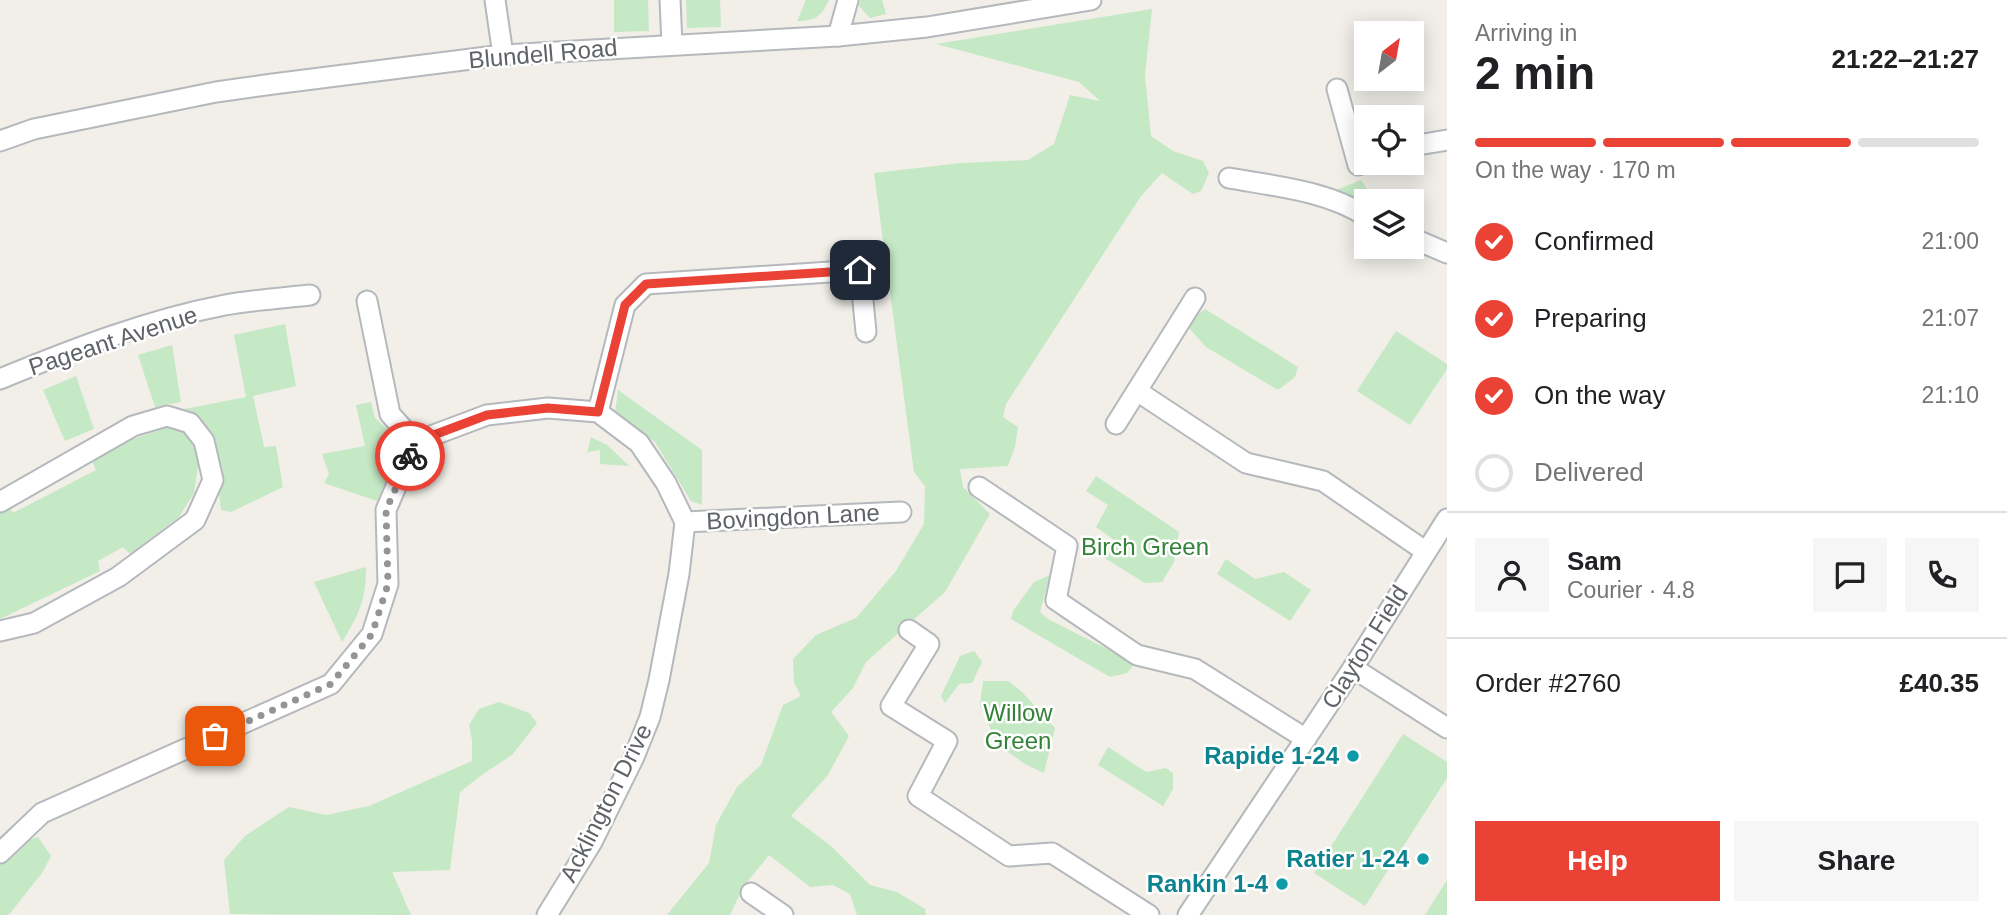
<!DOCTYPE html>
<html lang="en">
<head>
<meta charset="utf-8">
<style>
	:root { --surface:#fff; --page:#f6f6f6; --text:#202124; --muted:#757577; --line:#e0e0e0; --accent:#ea4335 }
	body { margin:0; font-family:Arial,sans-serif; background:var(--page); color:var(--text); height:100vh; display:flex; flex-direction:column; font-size:26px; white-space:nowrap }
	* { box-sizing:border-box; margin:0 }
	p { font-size:23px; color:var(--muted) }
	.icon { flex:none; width:38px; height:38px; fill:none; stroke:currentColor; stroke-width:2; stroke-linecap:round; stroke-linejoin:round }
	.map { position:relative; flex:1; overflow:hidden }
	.sheet { display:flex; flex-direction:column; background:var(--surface); width:560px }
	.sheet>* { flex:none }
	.needle { width:46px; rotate:31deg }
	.tools { position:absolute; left:1354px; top:21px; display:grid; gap:14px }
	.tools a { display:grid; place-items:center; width:70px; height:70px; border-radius:0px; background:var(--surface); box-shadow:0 4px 18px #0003; font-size:35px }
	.pin { position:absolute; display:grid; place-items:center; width:60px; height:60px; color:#fff; margin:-30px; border-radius:14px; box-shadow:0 4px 10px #0006 }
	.courier { position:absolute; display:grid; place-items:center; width:70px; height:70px; margin:-35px; border:5px solid #ea4335; border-radius:50%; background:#fff; color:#222; box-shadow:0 2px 9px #0007 }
	.summary em { font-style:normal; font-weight:600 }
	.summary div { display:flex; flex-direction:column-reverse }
	.summary { display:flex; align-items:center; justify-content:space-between; height:119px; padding:0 28px }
	h1 { font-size:46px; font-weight:600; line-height:52px }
	.bar { display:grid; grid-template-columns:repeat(4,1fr); gap:10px 7px; align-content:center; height:84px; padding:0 28px }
	.bar i { height:9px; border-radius:5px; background:var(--line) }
	.bar .active { background:var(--accent) }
	.bar p { grid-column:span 4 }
	.line { display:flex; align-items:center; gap:18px; padding:0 28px; border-top:2px solid var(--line) }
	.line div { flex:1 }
	.round { display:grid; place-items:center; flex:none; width:74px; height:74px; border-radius:0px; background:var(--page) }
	ol { padding:0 28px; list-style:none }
	li { display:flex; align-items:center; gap:21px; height:77px }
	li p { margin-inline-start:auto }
	li .icon { padding:7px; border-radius:50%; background:var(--accent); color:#fff; stroke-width:4 }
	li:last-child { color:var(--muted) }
	li i { width:38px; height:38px; border:4px solid var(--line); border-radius:50% }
	.primary-button { display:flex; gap:14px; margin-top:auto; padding:14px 28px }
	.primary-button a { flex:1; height:80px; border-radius:0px; background:var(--accent); color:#fff; font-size:28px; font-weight:600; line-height:80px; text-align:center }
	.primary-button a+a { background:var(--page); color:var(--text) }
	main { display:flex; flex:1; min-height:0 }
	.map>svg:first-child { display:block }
</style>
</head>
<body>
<main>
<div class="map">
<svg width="1447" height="915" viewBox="0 0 1447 915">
	<rect width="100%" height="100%" fill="#f1efe8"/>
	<g fill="#c5e8c5">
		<polygon points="614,0 648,0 649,31 614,32"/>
		<polygon points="686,0 720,0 721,27 687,28"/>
		<path d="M806,0h23c-8,17 -14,21 -32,21z"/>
		<polygon points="860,0 882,0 886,14 870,18 859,6"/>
		<polygon points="1152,9 1145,75 1151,136 1173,151 1203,161 1209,173 1201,191 1193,194 1162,173 1141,196 1006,404 1003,417 1018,427 1015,447 1008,466 960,469 963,487 990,514 945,592 866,662 853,688 831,712 849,736 828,775 791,816 831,846 870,885 897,892 925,909 926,915 857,915 850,894 833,885 810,887 769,855 743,887 730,915 667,915 709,863 716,825 737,787 761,765 783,705 801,696 794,682 793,659 816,635 856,618 896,571 924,524 925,486 914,472 874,173 961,163 1028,160 1054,144 1070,95 1100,101 1079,82 936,44"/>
		<polygon points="1361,180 1375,201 1367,201 1367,211 1329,193"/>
		<polygon points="1205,309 1298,367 1295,377 1278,390 1206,347 1189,328 1195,317"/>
		<polygon points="285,324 296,386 253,396 264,447 276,446 283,487 231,512 221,510 219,493 223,470 213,442 174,411 246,397 234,335"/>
		<polygon points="1396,331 1447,364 1447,369 1410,425 1357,391"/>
		<polygon points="172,345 181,402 155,407 138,355"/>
		<polygon points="76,376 94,429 65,441 43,390"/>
		<polygon points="618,390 702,450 702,505 691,501 655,442 615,413"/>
		<polygon points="371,402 375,418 403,444 377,501 324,483 329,474 322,454 365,446 356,405"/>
		<polygon points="172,426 187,434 199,459 194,493 179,517 130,554 123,547 98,561 100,571 0,619 0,512 10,507 13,513 96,470 92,461 130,440"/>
		<polygon points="591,437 607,445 629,466 600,464 600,450 587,452"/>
		<polygon points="1096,476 1179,532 1174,562 1162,582 1145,583 1101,556 1114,540 1096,527 1108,505 1086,491"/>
		<polygon points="1226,559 1255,579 1284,572 1311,590 1290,621 1217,574"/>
		<path d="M366,567c0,34 -7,47 -24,75l-28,-60z"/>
		<polygon points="1050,575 1040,612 1048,619 1115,653 1134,665 1127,673 1110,677 1011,619 1013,611 1034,582"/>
		<polygon points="974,651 982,662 972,683 959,684 945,703 941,696 960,656"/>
		<polygon points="983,681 1008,681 1022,692 1055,728 1044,773 1025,764 997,744 980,704"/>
		<polygon points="499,702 529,713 537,723 512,755 483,774 460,792 450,870 392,872 411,915 230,914 224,860 245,836 289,807 326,815 369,806 472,761 472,740 469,725 479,709"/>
		<polygon points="1403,734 1447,762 1447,778 1365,906 1314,873"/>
		<polygon points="1108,747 1146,772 1166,768 1173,773 1173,789 1163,806 1098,765"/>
		<polygon points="38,837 51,856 42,873 11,912 8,915 0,915 0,864 23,841"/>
		<polygon points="1447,880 1447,915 1425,915"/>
	</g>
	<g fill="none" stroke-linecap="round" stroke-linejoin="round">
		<g stroke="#b5b8bc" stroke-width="23">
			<g id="minor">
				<polyline points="495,0 503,55"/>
				<polyline points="670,0 672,44"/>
				<polyline points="838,36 848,0"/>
				<polyline points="1337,89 1358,165 1367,162"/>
				<polyline points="0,141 34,129 216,92 273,84 503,55 838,36 927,27 1091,0"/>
				<polyline points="1412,146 1447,140"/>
				<path d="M1229,178c45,8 100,13 138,39"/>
				<polyline points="1412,238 1447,253"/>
				<polyline points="367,301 390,414 415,442"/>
				<path d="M0,379c73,-30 147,-59 225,-74 28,-5 57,-7 85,-10"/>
				<polyline points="1137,391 1246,463 1323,481 1425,551"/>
				<polyline points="598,412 625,305 646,284 860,270 866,332"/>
				<polyline points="1116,424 1195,298"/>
				<polyline points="979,487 1067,546 1056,600 1137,655 1195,669 1306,739"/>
				<polyline points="0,502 133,426 167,416 190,423 204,441 213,480 195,520 118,577 34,623 0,631"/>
				<polyline points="685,522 901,512"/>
				<polyline points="909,630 929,644 891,706 947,741 918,796 1009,856 1052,853 1149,915"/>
				<polyline points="1353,668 1447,728"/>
				<polyline points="0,853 42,813 331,684 372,634 388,584 386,510 415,442 487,415 548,408 598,412 639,443 666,483 685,522"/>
				<polyline points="751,893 783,915"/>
				<polyline points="547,915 592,842 634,757 650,717 659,680 679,574 685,522"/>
				<polyline points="1188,915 1353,668 1447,519"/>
			</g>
		</g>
		<use href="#minor" stroke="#fff" stroke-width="19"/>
	</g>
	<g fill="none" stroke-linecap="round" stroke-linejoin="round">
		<polyline stroke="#929495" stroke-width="7" stroke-dasharray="0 12.6" points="215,736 331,684 372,634 388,584 386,510 410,456"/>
		<polyline stroke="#ea4335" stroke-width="9" points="410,456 415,442 487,415 548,408 598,412 625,305 646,284 860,270"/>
	</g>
	<g fill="#0f9aa8" stroke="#fff" stroke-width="2.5">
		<circle cx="1353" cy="756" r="7"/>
		<circle cx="1423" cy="859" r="7"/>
		<circle cx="1282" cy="884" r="7"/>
	</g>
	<g text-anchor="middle" stroke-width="5" stroke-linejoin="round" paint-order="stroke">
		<g font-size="24" fill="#5f6368" stroke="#fff">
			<text transform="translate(543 54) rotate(-5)" y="8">Blundell Road</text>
			<text transform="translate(113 341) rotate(-18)" y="8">Pageant Avenue</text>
			<text transform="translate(793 517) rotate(-3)" y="8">Bovingdon Lane</text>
			<text transform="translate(1365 647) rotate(-58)" y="8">Clayton Field</text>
			<text transform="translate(606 803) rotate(-63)" y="8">Acklington Drive</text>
		</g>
		<g font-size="24" fill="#348238" stroke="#fff">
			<text x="1145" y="555">Birch Green</text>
			<text x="1018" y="721">Willow<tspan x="1018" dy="28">Green</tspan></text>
		</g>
		<g font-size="24" font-weight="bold" fill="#0d838f" stroke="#fff" text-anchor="end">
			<text x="1339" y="764">Rapide 1-24</text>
			<text x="1409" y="867">Ratier 1-24</text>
			<text x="1268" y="892">Rankin 1-4</text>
		</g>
	</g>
</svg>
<div class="tools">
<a><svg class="needle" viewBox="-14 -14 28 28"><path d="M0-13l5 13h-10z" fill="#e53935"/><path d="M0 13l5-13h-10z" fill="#757577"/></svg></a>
<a><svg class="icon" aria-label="locate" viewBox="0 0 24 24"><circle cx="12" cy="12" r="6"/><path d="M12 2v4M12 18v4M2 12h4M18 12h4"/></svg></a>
<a><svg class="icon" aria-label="layers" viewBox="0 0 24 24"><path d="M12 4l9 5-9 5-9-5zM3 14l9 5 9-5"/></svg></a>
</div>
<div class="pin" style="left:215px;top:736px;background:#ea580c"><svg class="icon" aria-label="bag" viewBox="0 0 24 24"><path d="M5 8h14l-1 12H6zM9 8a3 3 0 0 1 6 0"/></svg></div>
<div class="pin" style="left:860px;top:270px;background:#1f2937"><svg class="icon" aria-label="home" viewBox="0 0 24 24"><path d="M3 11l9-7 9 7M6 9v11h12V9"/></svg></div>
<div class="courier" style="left:410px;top:456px"><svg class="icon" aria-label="bike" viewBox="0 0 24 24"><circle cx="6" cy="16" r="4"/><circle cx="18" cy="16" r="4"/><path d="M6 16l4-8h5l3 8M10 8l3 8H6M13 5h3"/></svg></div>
</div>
<section class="sheet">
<div class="summary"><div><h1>2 min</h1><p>Arriving in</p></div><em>21:22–21:27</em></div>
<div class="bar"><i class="active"></i><i class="active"></i><i class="active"></i><i></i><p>On the way · 170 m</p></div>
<ol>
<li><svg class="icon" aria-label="check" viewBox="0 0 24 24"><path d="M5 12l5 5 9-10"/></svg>Confirmed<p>21:00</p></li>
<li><svg class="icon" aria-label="check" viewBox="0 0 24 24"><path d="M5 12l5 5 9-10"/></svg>Preparing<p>21:07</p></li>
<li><svg class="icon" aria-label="check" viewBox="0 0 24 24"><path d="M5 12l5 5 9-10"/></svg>On the way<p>21:10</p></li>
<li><i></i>Delivered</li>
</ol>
<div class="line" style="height:126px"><a class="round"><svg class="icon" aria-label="person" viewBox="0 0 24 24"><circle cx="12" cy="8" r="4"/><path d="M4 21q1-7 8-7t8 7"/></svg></a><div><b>Sam</b><p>Courier · 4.8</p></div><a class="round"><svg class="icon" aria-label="chat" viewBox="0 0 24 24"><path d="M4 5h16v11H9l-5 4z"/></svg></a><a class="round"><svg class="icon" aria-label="phone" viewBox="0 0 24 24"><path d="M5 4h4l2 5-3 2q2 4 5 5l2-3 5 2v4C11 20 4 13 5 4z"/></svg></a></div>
<div class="line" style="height:91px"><div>Order #2760</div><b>£40.35</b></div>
<div class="primary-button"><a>Help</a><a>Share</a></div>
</section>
</main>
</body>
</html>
